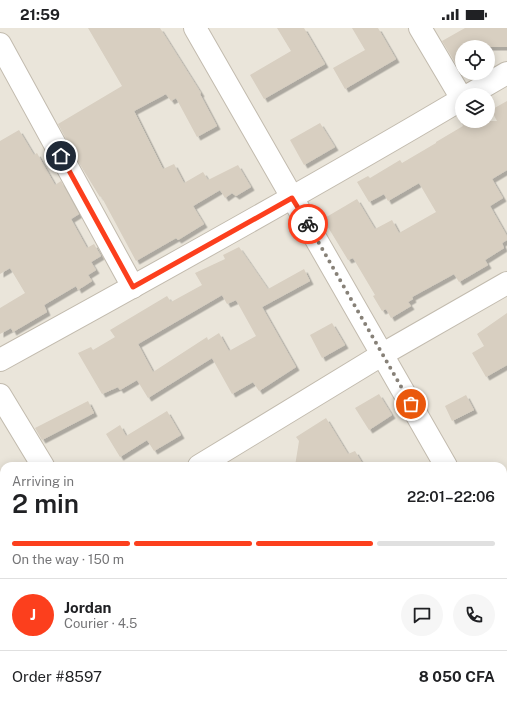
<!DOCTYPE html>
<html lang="en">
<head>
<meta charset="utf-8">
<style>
	:root { --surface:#fff; --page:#f6f6f6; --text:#202124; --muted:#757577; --line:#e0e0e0; --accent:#fc3f1d }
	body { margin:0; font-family:"Public Sans",sans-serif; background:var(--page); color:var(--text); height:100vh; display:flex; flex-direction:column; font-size:15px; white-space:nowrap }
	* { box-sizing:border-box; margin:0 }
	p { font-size:13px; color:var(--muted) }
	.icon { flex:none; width:22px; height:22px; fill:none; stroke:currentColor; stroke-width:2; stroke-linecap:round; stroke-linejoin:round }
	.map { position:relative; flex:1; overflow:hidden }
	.sheet { position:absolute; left:0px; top:434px; width:507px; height:248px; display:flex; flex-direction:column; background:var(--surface); border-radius:12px 12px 0 0; box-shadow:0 2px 10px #0003 }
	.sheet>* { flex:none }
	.controls { position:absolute; left:455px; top:12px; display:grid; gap:8px }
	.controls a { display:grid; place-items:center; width:40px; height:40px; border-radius:50%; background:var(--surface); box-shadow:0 2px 10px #0003; font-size:20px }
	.pin { position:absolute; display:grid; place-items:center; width:34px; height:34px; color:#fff; margin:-17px; border:2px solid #fff; border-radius:50%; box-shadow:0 1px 4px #0007 }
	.courier { position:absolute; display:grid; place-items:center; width:40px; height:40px; margin:-20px; border:3px solid #fc3f1d; border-radius:50%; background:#fff; color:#222; box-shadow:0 1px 5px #0007 }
	.head em { font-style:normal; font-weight:600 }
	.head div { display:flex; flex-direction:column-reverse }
	.head { display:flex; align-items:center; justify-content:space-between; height:68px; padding:0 12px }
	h1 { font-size:26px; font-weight:600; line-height:30px }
	.bar { display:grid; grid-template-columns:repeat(4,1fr); gap:6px 4px; align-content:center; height:48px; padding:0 12px }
	.bar i { height:5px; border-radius:3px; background:var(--line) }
	.bar .active { background:var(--accent) }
	.bar p { grid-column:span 4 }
	.line { display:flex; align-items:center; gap:10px; padding:0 12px; border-top:1px solid var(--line) }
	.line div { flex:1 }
	.round { display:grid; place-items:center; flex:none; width:42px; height:42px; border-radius:21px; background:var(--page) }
	.status { display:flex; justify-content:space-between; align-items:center; height:28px; padding:0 20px; background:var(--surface); direction:ltr }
	.status svg { height:11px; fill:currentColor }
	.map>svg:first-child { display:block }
</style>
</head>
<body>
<div class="status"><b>21:59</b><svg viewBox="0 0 49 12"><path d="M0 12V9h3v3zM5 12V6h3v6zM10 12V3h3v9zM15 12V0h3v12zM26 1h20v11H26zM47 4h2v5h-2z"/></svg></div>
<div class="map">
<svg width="507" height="682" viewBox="0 0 507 682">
	<defs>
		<filter id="shadow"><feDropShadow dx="3.5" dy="3.5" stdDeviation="0" flood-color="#0004"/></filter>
	</defs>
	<rect width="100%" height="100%" fill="#f6f3ec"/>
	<path fill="#eae5da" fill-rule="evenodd" d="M0,0h507v682h-507zM462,19h26v26h-26zM462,67h26v26h-26zM4,438h499v240h-499z"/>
	<g fill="#d8cfc1" fill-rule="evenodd" filter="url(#shadow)">
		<polygon points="88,0 160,0 201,65 200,66 217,98 197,109 176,70 171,73 166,66 134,83 163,141 174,136 184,155 203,144 208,152 238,137 251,159 236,168 232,165 225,170 220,162 193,178 204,196 178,212 176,210 136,233 101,168 100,169 79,135 58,96 122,58"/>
		<polygon points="277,0 304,0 325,36 264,71 250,47 291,23"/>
		<polygon points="352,0 378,0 396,31 345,61 333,40 365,22"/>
		<polygon points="465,0 507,0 507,19 462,19 462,46 442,13"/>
		<polygon points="507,73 507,142 492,151 503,170 490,178 507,208 507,212 502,215 504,220 485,232 488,237 459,254 454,246 412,269 413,271 408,274 411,278 391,290 386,281 382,283 373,268 375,267 353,230 348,232 323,191 357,171 375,201 392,192 399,205 436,184 419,155 388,173 384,166 369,174 357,154 368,148 370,150 400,132 402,135 436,115 436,114 463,98 461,93 497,93 491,82"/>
		<polygon points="320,95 335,119 304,137 290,112"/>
		<polygon points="19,102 34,127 37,125 55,157 61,153 79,186 71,191 87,220 94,216 101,228 91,234 96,242 88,247 92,253 78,262 76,258 44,277 47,284 13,304 11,300 0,306 0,280 25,265 10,240 0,246 0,113"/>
		<path d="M239,219l29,42 36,-20 6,12 -48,26 34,60 -37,24 -6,-9 -21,12 -20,-36 -64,40 -11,-18 -17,10 -2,-3 -16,7 -24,-41 13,-6 2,3 22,-13 -5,-7 57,-34 4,6 31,-17 -7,-12 30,-14 -2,-4zM222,267l5,9 9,-4 20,36 -27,15 -10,-18 -11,7 -1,-3 -54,35 -15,-28z"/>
		<polygon points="507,285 507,337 486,349 472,325 484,318 477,306"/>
		<polygon points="332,295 345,317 322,330 310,307"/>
		<polygon points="379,366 392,387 369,402 355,380"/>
		<polygon points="466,367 474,382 452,393 445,378"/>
		<polygon points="88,373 94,385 42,412 35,400"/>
		<polygon points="167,383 181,407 154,423 147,412 120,429 106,406 120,397 126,408"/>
		<polygon points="326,390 348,426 355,423 364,438 295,438 299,413 296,409"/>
	</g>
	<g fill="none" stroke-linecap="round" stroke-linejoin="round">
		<g stroke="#c2bbae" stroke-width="24">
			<g id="minor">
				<polyline points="195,0 446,438"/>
				<polyline points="420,0 462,71"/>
				<polyline points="0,16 133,259"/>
				<polyline points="469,67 507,45"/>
				<path d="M0,332c155,-85 310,-171 462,-261"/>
				<polyline points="0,367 43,438"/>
				<polyline points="199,438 383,326 507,255"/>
				<polyline points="503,458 507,456"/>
				<polyline points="503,536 507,543"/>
				<polyline points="0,554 4,552"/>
				<polyline points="503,648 507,645"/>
				<polyline points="178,678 180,682"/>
				<polyline points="124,682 132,678"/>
				<polyline points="444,682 451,678"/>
			</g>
		</g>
		<use href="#minor" stroke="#fff" stroke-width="22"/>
	</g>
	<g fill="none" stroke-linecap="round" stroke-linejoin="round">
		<polyline stroke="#878178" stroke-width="4" stroke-dasharray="0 7.2" points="308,196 411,376"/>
		<polyline stroke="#fc3f1d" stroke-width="5" points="61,128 133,259 292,170 308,196"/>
	</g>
</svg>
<div class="controls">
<a><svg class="icon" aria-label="locate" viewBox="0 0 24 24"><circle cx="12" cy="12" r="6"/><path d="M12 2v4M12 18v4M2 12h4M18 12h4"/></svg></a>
<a><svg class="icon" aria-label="layers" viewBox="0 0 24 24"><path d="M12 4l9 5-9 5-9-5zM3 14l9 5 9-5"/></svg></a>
</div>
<div class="pin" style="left:411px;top:376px;background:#ea580c"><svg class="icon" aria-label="bag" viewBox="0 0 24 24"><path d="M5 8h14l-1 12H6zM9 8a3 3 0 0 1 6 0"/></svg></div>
<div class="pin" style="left:61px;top:128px;background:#1f2937"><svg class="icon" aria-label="home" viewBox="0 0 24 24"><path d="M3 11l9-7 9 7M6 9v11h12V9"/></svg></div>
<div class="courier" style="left:308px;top:196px"><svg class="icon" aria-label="bike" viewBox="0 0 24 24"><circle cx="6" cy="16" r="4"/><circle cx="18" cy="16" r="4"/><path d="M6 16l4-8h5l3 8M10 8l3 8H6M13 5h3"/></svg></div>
<section class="sheet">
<div class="head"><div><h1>2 min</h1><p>Arriving in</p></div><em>22:01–22:06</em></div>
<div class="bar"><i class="active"></i><i class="active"></i><i class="active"></i><i></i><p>On the way · 150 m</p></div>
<div class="line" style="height:72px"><b class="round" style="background:var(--accent);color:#fff">J</b><div><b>Jordan</b><p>Courier · 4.5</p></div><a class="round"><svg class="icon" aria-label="chat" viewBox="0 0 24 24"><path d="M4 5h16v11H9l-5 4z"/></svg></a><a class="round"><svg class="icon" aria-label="phone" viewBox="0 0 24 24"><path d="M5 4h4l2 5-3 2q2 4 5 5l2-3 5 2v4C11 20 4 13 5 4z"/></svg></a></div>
<div class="line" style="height:52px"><div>Order #8597</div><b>8 050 CFA</b></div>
</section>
</div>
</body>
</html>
